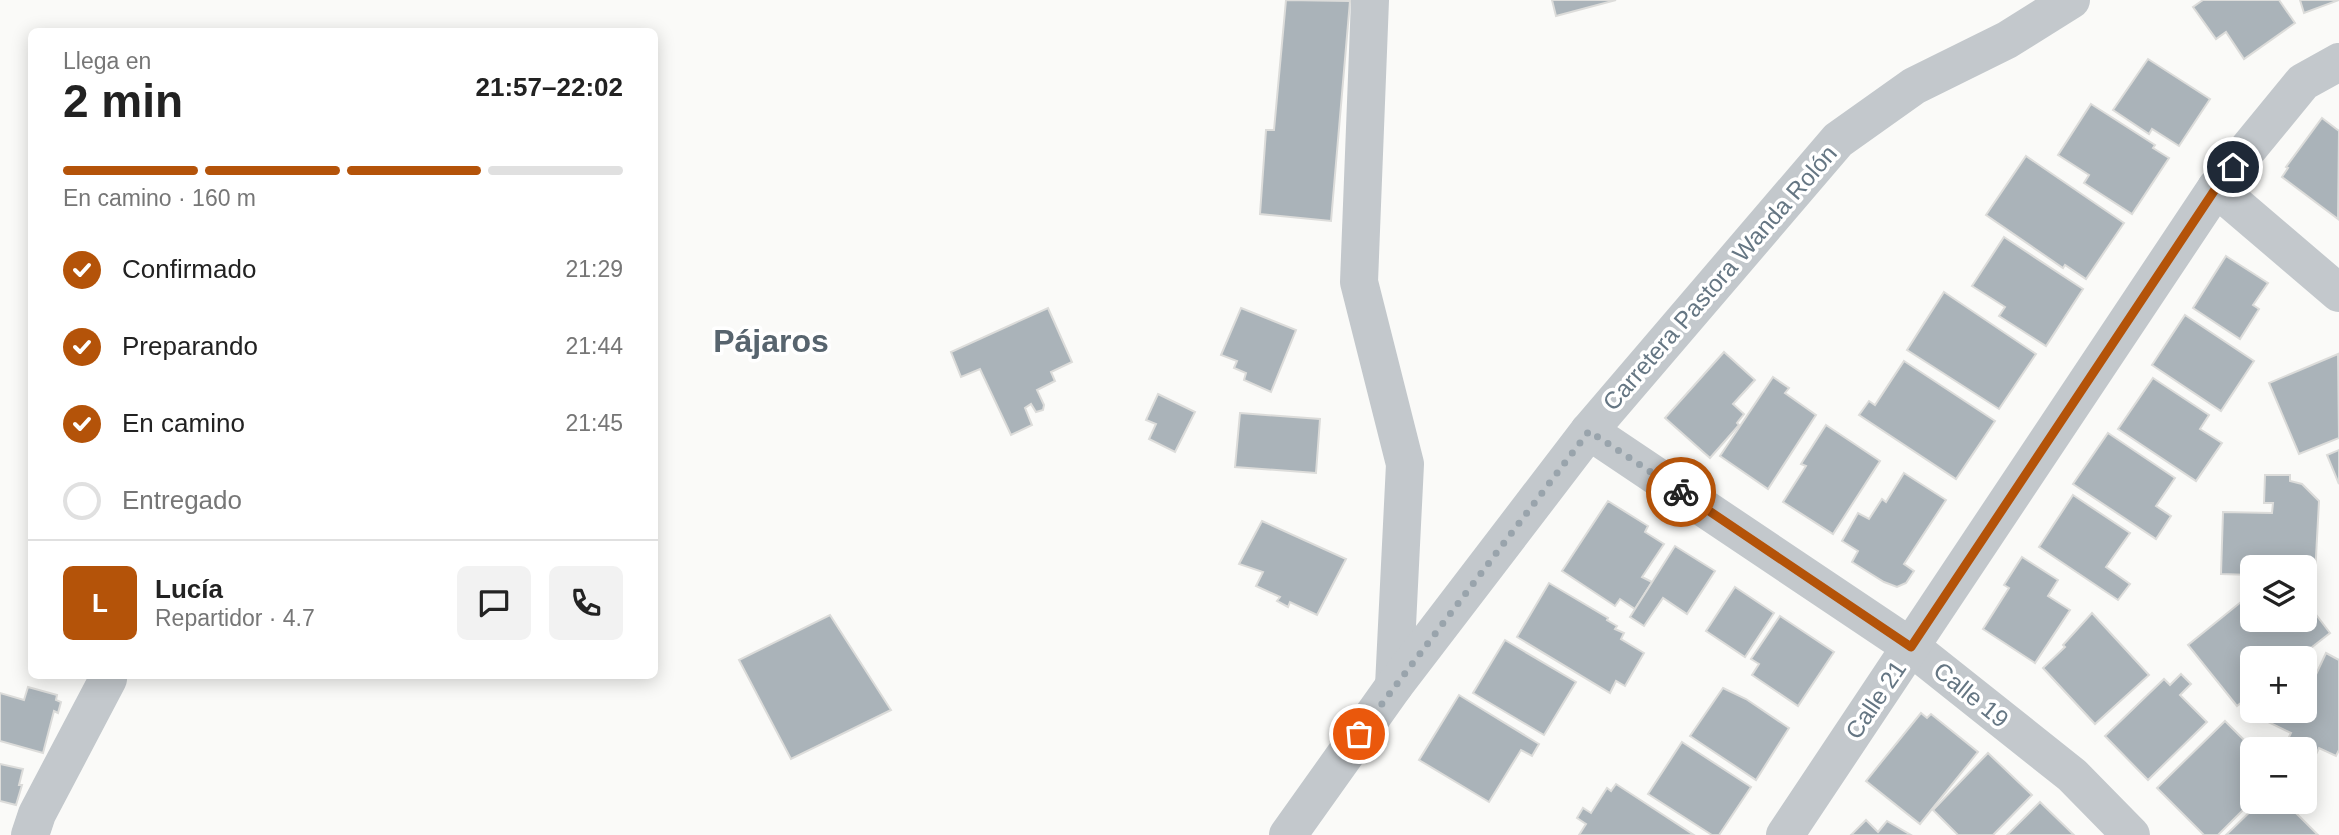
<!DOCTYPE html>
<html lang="es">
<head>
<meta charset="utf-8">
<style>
	:root { --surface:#fff; --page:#f2f2f2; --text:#222; --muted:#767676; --line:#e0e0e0; --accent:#b45309 }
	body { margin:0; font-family:Arial,sans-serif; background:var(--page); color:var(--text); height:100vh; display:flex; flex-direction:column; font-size:26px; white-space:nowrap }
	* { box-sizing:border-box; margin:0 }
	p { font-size:23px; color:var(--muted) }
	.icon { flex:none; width:38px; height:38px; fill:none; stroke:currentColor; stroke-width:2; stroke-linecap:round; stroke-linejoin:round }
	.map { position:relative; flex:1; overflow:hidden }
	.sheet { position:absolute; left:28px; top:28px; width:630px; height:651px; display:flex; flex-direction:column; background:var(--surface); border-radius:10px; box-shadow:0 4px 18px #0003 }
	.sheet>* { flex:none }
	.tools { position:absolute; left:2240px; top:555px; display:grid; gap:14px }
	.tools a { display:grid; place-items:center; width:77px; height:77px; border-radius:10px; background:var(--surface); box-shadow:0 4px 18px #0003; font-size:35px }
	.pin { position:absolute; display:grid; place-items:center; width:60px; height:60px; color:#fff; margin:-30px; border:4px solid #fff; border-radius:50%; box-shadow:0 2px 7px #0007 }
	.courier { position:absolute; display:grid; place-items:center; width:70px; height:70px; margin:-35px; border:5px solid #b45309; border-radius:50%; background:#fff; color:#222; box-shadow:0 2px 9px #0007 }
	.headline em { font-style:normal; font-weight:700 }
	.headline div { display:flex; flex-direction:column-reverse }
	.headline { display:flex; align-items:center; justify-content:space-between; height:119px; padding:0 35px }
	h1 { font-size:46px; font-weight:700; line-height:52px }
	.bar { display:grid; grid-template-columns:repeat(4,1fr); gap:10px 7px; align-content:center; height:84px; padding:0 35px }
	.bar i { height:9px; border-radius:5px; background:var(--line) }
	.bar .current { background:var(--accent) }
	.bar p { grid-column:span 4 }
	.line { display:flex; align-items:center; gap:18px; padding:0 35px; border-top:2px solid var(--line) }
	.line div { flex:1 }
	.round { display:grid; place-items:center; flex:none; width:74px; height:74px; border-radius:10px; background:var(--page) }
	ol { padding:0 35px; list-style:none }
	li { display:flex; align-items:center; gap:21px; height:77px }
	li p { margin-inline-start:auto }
	li .icon { padding:7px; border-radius:50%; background:var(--accent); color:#fff; stroke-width:4 }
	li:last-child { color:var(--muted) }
	li i { width:38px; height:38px; border:4px solid var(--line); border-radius:50% }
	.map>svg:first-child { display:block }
</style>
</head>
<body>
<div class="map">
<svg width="2339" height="835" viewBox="0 0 2339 835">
	<rect width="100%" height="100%" fill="#fafaf8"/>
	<g fill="#aab3b9" stroke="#dcdcda" stroke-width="2">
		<polygon points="1286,0 1350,1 1331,221 1260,214 1266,130 1274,130"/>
		<polygon points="1552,0 1616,0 1556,16"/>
		<polygon points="2203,0 2279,0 2295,23 2244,59 2226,32 2216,39 2193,7"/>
		<polygon points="2300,0 2339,0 2304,13"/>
		<polygon points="2148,59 2210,99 2179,146 2152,129 2149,134 2113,110"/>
		<polygon points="2091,104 2155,145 2153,148 2169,158 2132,214 2084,183 2089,175 2058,155"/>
		<polygon points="2322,118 2339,131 2338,219 2282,177 2288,168 2286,167"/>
		<polygon points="2026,156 2124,223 2086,279 2065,265 2063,268 1986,215"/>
		<polygon points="2004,237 2083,289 2046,346 1999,316 2005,307 1972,286"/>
		<polygon points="2226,256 2268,283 2253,305 2259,309 2240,339 2193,308"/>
		<polygon points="1944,292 2036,354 1999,409 1907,350"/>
		<polygon points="1048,308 1072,362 1051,372 1055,381 1037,390 1044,405 1043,410 1036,412 1031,404 1025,408 1032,425 1011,435 980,369 961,377 951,352"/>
		<polygon points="1241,308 1296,330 1271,392 1244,380 1246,373 1234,368 1237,361 1221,355"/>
		<polygon points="2185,315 2254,361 2221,411 2152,365"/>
		<polygon points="1724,352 1755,380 1733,404 1744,414 1737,423 1739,425 1710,458 1665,418"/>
		<polygon points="2338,354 2339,438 2299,454 2269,383"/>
		<polygon points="1904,361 1995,421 1956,479 1859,415 1869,401 1875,405"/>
		<polygon points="1773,377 1789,388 1785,393 1816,415 1768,489 1720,456"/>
		<polygon points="2153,378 2209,415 2200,429 2222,443 2196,481 2118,429"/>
		<polygon points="1158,394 1195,412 1175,452 1149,439 1156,424 1146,420"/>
		<polygon points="1240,413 1320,419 1316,473 1235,467"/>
		<polygon points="1826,425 1880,461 1833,534 1783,502 1806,466 1801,464"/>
		<polygon points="2108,433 2175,478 2156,506 2171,516 2156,539 2073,484"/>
		<polygon points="2339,450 2339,484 2327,455"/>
		<polygon points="1904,473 1946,500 1904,564 1914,571 1906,583 1897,587 1884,582 1852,562 1858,551 1842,541 1858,513 1869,519 1882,499 1886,502"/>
		<polygon points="2265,475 2290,475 2290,481 2302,484 2319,501 2315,576 2305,576 2305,567 2252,567 2252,575 2221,574 2223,512 2272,513 2273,503 2264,503"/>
		<polygon points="2073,495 2130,533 2106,567 2130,584 2118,600 2039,547"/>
		<polygon points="1608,501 1648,526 1645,532 1664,544 1642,577 1652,582 1635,609 1620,599 1615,606 1562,571"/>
		<polygon points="1262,521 1346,559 1317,615 1290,602 1288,607 1277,601 1280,597 1256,586 1263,572 1239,564"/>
		<polygon points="1675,546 1715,571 1687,614 1663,598 1644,626 1630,617"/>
		<polygon points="2022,557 2058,580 2048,596 2070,610 2035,663 1983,629 2009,588 2004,585"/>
		<polygon points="1549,583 1608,618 1607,620 1617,626 1615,629 1624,633 1621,639 1644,653 1625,686 1616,681 1610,693 1517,637"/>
		<polygon points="1735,587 1774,613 1745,657 1706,631"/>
		<polygon points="2252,593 2252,620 2305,620 2306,594 2309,598 2308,604 2330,633 2298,658 2252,658 2252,694 2237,706 2188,645"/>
		<polygon points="2092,613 2149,675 2095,724 2043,668 2065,647 2063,645"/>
		<polygon points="830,615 891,710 791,759 739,660"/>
		<polygon points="1780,616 1834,652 1798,706 1752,675 1759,664 1751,659"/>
		<polygon points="1505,640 1576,682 1544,735 1473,693"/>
		<polygon points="2326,653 2339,660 2339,750 2336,756 2319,748 2309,769 2305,767 2305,749 2283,749 2291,733 2260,718 2264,710 2305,710 2305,698"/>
		<polygon points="2181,674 2191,684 2180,695 2207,722 2148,780 2105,736 2164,679 2170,685"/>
		<polygon points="28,687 57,695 56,700 61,702 58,713 54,711 43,753 0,741 0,693 24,700"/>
		<polygon points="1723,688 1746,699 1789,728 1756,780 1690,736"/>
		<polygon points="1459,695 1539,744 1532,756 1521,750 1489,802 1419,760"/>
		<polygon points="1921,713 1927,718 1931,714 1978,752 1920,824 1866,781"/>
		<polygon points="2225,721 2253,749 2252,801 2218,835 2204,835 2157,788"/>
		<polygon points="1682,742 1751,787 1719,835 1712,835 1648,794"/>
		<polygon points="1988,753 2032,795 1993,835 1958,835 1933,810"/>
		<polygon points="0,764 23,769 19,785 22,785 16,805 0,801"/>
		<polygon points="1616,784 1694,835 1579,835 1586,824 1577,818 1583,808 1591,813 1607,788 1611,791"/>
		<polygon points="2040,802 2074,835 2007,835"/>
		<polygon points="2260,802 2285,802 2318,835 2226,835"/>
		<polygon points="1866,820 1878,832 1887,821 1911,835 1851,835"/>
	</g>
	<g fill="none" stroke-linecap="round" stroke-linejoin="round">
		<g stroke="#c3c8cc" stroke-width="38">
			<polyline points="1370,0 1359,282 1405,464 1394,686"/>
			<polyline points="2216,188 2339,293"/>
			<polyline points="1589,431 1911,647 2072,775 2131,835"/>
			<polyline points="30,835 37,814 108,679"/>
			<polyline points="1288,835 1394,686 1589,431 1838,140 1914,86 2007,40 2071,0"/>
			<polyline points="1785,835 2216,188 2303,82 2339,62"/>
		</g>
	</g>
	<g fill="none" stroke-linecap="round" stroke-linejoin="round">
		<polyline stroke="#99a4ac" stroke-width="7" stroke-dasharray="0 12.6" points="1359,734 1589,431 1681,492"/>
		<polyline stroke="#b45309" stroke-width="9" points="1681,492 1911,647 2216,188 2233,167"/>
	</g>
	<g text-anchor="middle" stroke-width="7" stroke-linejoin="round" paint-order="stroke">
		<g font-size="24" fill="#657683" stroke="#fff">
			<text transform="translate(1720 278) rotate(-49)" y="8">Carretera Pastora Wanda Rolón</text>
			<text transform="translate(1971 695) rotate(39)" y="8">Calle 19</text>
			<text transform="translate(1876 700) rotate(-56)" y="8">Calle 21</text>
		</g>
		<g font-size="32" font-weight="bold" fill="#57646e" stroke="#fff">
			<text x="771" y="352">Pájaros</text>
		</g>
	</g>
</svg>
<div class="tools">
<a><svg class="icon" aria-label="layers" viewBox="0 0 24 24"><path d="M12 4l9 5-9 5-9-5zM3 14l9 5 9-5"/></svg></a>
<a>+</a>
<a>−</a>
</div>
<div class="pin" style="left:1359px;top:734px;background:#ea580c"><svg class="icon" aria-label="bag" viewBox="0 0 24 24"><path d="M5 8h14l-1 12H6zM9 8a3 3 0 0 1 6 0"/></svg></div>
<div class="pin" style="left:2233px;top:167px;background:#1f2937"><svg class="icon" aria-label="home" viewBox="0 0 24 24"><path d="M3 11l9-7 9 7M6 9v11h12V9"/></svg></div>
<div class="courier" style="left:1681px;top:492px"><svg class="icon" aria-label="bike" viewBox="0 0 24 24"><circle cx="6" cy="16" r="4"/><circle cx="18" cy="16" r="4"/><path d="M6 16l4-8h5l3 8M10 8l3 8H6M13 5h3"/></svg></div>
<section class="sheet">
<div class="headline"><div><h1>2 min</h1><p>Llega en</p></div><em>21:57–22:02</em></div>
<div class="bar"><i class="current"></i><i class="current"></i><i class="current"></i><i></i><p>En camino · 160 m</p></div>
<ol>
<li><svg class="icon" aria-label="check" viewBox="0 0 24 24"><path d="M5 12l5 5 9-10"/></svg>Confirmado<p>21:29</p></li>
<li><svg class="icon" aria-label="check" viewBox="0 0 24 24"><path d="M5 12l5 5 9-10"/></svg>Preparando<p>21:44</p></li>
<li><svg class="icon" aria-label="check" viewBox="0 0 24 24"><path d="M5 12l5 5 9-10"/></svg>En camino<p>21:45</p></li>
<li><i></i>Entregado</li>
</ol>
<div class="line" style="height:126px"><b class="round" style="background:var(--accent);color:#fff">L</b><div><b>Lucía</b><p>Repartidor · 4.7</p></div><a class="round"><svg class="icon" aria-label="chat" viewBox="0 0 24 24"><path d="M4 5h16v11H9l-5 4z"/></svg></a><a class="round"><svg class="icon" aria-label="phone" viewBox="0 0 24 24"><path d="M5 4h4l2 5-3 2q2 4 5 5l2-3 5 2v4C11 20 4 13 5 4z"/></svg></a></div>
</section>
</div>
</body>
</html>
